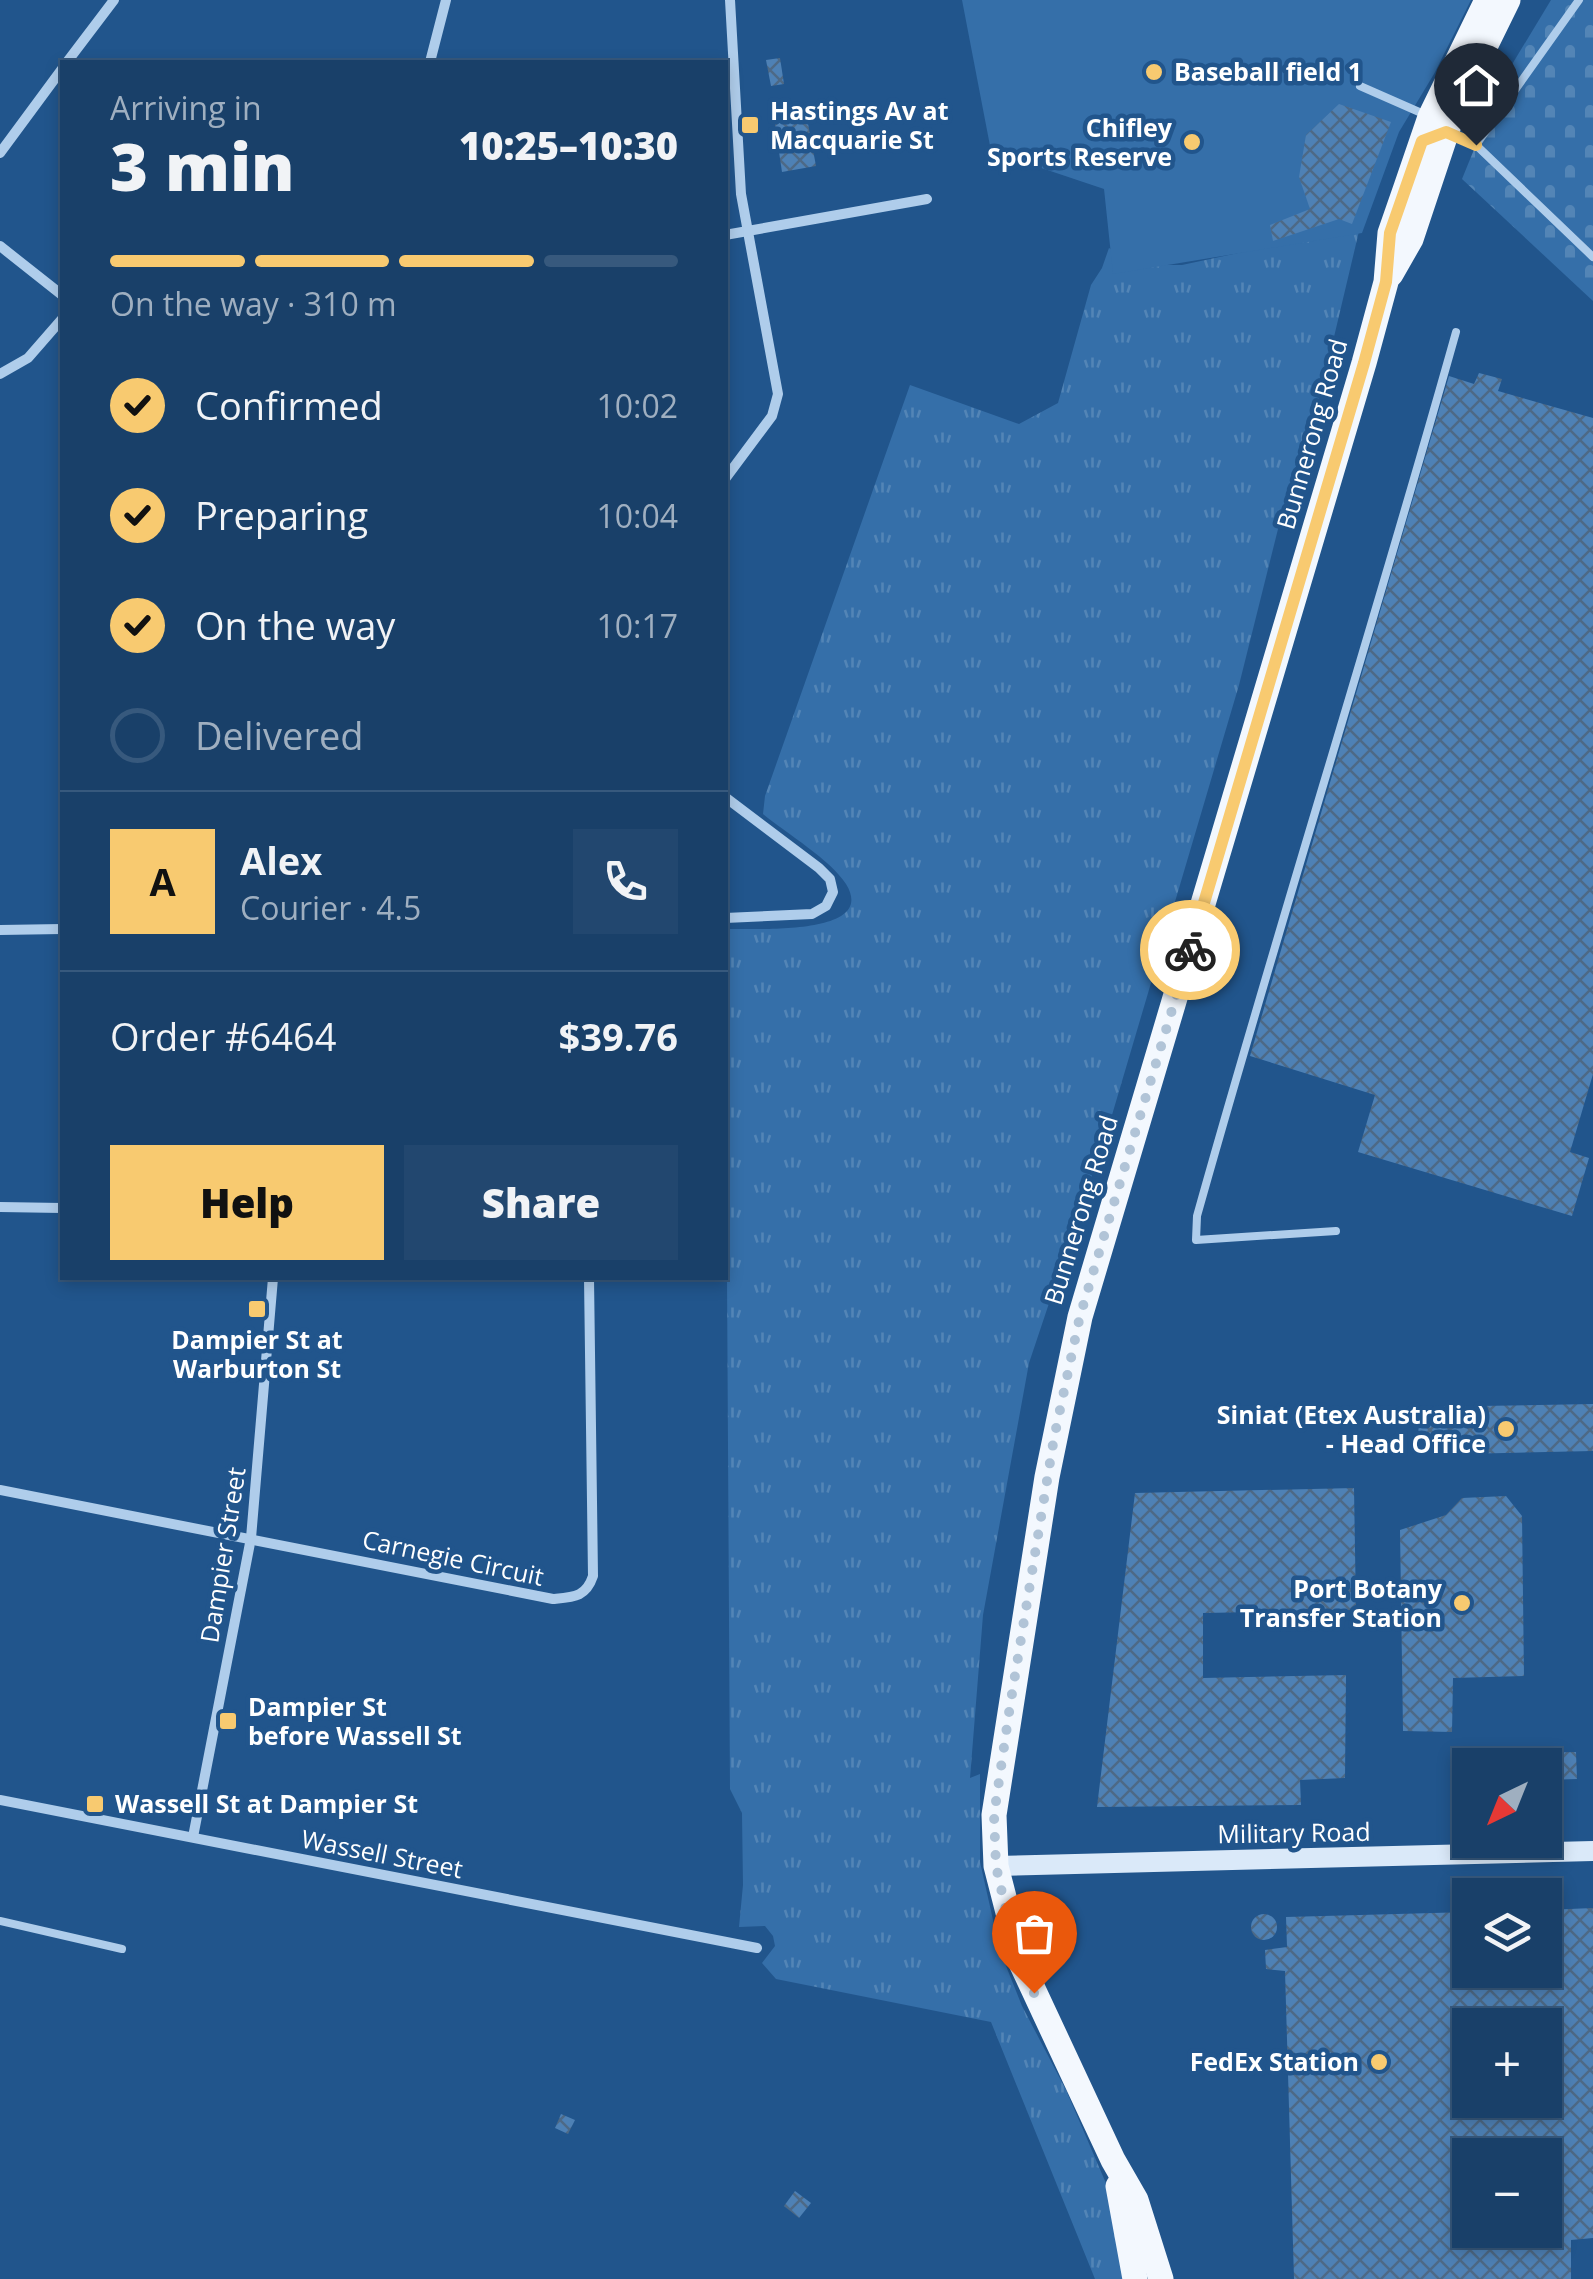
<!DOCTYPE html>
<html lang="en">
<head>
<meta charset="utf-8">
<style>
	:root { --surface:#194069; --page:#22476f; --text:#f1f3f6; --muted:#9fafc0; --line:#37597d; --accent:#f8ca70 }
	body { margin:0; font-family:"Open Sans",sans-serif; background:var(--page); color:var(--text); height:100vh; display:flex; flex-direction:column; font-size:38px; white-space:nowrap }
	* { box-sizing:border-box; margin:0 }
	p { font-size:32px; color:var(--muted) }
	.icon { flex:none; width:55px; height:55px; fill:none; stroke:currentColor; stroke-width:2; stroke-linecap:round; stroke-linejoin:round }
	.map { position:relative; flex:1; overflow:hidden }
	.side { position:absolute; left:60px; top:60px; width:668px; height:1220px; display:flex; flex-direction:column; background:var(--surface); border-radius:0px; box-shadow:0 5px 15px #0003,0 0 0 2px var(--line) }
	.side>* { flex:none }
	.needle { width:65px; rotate:223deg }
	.fabs { position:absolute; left:1452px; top:1748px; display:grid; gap:20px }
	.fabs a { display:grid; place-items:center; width:110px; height:110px; border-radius:0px; background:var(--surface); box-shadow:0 5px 15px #0003,0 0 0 2px var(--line); font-size:50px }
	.pin { position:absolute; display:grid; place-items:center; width:85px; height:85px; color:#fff; margin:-102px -42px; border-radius:50% 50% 50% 0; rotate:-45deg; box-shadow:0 0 10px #0007 }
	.pin .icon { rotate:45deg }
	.courier { position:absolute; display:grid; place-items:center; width:100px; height:100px; margin:-50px; border:8px solid #f8ca70; border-radius:50%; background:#fff; color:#222; box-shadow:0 2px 12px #0007 }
	.headline em { font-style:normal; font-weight:800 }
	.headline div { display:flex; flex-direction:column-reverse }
	.headline { display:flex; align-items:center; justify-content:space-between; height:170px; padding:0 50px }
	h1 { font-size:65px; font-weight:800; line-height:75px }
	.bar { display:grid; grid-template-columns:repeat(4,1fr); gap:15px 10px; align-content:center; height:120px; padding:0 50px }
	.bar i { height:12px; border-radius:8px; background:var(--line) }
	.bar .current { background:var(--accent) }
	.bar p { grid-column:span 4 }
	.line { display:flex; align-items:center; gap:25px; padding:0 50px; border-top:2px solid var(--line) }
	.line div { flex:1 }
	.round { display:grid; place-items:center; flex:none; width:105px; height:105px; border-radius:0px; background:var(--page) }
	ol { padding:0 50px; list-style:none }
	li { display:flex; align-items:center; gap:30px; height:110px }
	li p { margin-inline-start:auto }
	li .icon { padding:10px; border-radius:50%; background:var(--accent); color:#111; stroke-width:4 }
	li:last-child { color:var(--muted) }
	li i { width:55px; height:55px; border:5px solid var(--line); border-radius:50% }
	.cta { display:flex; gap:20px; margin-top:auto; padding:20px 50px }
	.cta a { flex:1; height:115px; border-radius:0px; background:var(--accent); color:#111; font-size:40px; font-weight:800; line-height:115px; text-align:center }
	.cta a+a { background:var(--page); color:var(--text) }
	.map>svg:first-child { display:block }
</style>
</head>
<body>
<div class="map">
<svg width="1593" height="2279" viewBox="0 0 1593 2279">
	<defs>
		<pattern id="grass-tufts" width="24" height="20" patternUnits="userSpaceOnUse" patternTransform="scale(2.5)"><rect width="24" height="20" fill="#356fa9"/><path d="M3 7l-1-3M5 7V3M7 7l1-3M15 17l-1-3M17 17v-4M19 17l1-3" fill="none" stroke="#5385b6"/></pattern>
		<pattern id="cemetery-stones" width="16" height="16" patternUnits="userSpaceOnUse" patternTransform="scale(2.5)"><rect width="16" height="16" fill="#356fa9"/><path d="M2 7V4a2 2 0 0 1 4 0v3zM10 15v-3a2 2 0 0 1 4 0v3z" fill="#5385b6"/></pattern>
		<pattern id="building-cross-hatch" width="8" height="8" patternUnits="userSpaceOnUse" patternTransform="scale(2.5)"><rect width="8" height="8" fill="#4e81b5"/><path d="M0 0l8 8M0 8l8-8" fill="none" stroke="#4d6986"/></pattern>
	</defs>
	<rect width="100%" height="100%" fill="#21558c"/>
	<path fill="url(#grass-tufts)" d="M1360,227l-40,169 -36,109 -45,180 -127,430 -83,248 -46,252 -13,163 10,-4v88l20,89 22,55 44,84 48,112 12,77h-31l-104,-257 -215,-43 -14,-16 13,-17 -2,-10 -8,-10 -26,1 4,-42 -1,-72 -12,-24 -5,-860c26,-1 154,8 121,-45 -15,-24 -60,-51 -83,-70l2,-18 145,-411 109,39 39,-21 33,-118 11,-17 7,-20 25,17h48z"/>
	<polygon fill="url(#cemetery-stones)" points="1551,0 1593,0 1593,301 1462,179 1502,81"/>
	<polygon fill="#356fa9" points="962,0 1471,0 1434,74 1399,132 1362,233 1113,274 1104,189 991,151"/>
	<g fill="url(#building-cross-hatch)" fill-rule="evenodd">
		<polygon points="780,58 784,84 771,86 766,60"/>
		<polygon points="1339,104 1391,122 1352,224 1339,219 1273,241 1270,225 1310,209 1299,177 1306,135"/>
		<polygon points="806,113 816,166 782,172 774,118"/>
		<polygon points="1479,373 1502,379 1498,391 1593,418 1593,1074 1570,1152 1589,1158 1572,1216 1358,1152 1375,1095 1250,1056 1449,376 1474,384"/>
		<polygon points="1593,1404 1593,1451 1419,1455 1418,1407"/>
		<polygon points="1354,1488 1356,1610 1203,1613 1203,1678 1346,1675 1345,1778 1300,1780 1301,1805 1097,1807 1135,1493"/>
		<polygon points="1506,1496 1522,1516 1524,1676 1453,1678 1452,1732 1403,1731 1400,1530 1446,1515 1462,1498"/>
		<polygon points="1576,1752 1577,1779 1545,1780 1545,1765 1526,1765 1525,1753"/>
		<path d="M1593,1908v330l-22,2v39h-277l-9,-308 -19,-2 -1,-19 22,-3 -1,-30 184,-5v58h75v-60zM1470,2025h75v75h-75zM1470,2155h75v75h-75z"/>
		<circle cx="1264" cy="1927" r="13"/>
		<polygon points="561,2114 575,2120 568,2134 555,2128"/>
		<polygon points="795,2191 811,2203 799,2218 784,2206"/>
	</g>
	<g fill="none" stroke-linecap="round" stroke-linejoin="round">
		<g stroke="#afcdeb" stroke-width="8">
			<polyline points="1360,86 1426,115"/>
			<polyline points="1450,134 1476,145 1593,257"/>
			<polyline points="1476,145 1579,0"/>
			<path d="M1336,1231l-140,9 1,-24c83,-296 176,-588 259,-884"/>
			<polyline points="0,1921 122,1949"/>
		</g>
		<g stroke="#afcdeb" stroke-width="10">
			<polyline points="67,62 114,0"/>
			<polyline points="430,62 446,0"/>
			<polyline points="0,153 62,69"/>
			<polyline points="725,235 927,199"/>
			<polyline points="0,246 62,295"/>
			<polyline points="0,374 28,358 62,319"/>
			<polyline points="725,479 772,416 778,394 741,194 730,0"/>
			<polyline points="725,797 819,868 830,879 833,892 826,906 812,914 725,918"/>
			<polyline points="0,930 62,929"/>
			<polyline points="0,1207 62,1208"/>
			<path d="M0,1490l553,109c21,-2 33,-2 40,-23l-4,-298"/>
			<polyline points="0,1800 757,1948"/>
			<polyline points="193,1837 251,1538 273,1278"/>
		</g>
		<polyline stroke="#dae9f9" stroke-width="20" points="996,1866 1593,1851"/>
		<g stroke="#f3f8fe" stroke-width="25">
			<polyline points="1391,274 1411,239 1454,110 1508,0"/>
			<polyline points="1118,2186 1135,2279"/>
			<polyline points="1161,2279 1136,2200 1113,2160 1021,1963 996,1866 994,1815 1047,1477 1080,1317 1364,363 1386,282 1390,233 1406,187 1430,117 1487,0"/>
		</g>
	</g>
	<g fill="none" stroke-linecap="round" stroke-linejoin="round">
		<polyline stroke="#b1c4d7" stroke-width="10" stroke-dasharray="0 18" points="1034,1993 1011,1933 996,1866 994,1815 1010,1706 1054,1438 1080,1316 1190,950"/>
		<polyline stroke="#f8ca70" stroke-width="12" points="1190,950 1364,363 1386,282 1390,233 1422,141 1446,132 1476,145"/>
	</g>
	<g fill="#f8ca70" stroke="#21558c" stroke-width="4">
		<circle cx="1154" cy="72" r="10"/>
		<rect x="740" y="115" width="20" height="20" rx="5"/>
		<circle cx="1192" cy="142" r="10"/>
		<rect x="247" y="1299" width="20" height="20" rx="5"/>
		<circle cx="1506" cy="1429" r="10"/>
		<circle cx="1462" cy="1603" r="10"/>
		<rect x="218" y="1711" width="20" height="20" rx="5"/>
		<rect x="85" y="1794" width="20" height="20" rx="5"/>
		<circle cx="1379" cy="2062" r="10"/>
	</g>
	<g text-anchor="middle" stroke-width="9" stroke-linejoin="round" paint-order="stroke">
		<g font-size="25" font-weight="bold" fill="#fff" stroke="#21558c" text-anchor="start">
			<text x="1174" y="81">Baseball field 1</text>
			<text x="770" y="120">Hastings Av at<tspan x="770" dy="29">Macquarie St</tspan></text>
			<text x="1172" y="137" text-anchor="end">Chifley<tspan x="1172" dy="29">Sports Reserve</tspan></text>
			<text x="257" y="1349" text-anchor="middle">Dampier St at<tspan x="257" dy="29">Warburton St</tspan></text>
			<text x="1486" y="1424" text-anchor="end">Siniat (Etex Australia)<tspan x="1486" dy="29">- Head Office</tspan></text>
			<text x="1442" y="1598" text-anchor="end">Port Botany<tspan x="1442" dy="29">Transfer Station</tspan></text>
			<text x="248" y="1716">Dampier St<tspan x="248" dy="29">before Wassell St</tspan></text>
			<text x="115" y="1813">Wassell St at Dampier St</text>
			<text x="1359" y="2071" text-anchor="end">FedEx Station</text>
		</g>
		<g font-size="25" fill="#fff" stroke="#21558c">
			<text transform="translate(1312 434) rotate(-74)" y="9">Bunnerong Road</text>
			<text transform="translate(1081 1210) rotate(-73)" y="9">Bunnerong Road</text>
			<text transform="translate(223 1555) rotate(-81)" y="9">Dampier Street</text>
			<text transform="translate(453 1558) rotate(12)" y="9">Carnegie Circuit</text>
			<text transform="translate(1294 1833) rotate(-1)" y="9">Military Road</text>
			<text transform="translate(382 1854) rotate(11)" y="9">Wassell Street</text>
		</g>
	</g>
</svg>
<div class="fabs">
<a><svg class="needle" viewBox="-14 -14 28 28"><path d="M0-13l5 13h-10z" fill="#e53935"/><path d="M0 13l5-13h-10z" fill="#9fafc0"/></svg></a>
<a><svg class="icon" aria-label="layers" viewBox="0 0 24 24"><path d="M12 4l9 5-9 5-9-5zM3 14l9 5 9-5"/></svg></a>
<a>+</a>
<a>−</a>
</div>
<div class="pin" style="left:1034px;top:1993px;background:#ea580c"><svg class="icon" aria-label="bag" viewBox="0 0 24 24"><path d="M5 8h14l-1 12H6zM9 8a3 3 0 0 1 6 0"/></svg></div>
<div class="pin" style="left:1476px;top:145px;background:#1f2937"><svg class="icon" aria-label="home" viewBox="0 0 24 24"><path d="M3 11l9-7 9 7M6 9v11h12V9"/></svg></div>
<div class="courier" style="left:1190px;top:950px"><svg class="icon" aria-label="bike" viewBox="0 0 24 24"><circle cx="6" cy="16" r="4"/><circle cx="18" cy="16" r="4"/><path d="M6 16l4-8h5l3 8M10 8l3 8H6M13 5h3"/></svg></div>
<section class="side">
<div class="headline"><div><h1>3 min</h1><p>Arriving in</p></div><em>10:25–10:30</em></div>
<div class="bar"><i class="current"></i><i class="current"></i><i class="current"></i><i></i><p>On the way · 310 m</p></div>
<ol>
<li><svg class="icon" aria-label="check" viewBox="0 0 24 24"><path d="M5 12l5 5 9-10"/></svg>Confirmed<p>10:02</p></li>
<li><svg class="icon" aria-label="check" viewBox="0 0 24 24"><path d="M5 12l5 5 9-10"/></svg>Preparing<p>10:04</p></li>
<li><svg class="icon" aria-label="check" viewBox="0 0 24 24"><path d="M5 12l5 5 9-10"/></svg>On the way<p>10:17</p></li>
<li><i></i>Delivered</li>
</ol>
<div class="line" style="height:180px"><b class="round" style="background:var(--accent);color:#111">A</b><div><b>Alex</b><p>Courier · 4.5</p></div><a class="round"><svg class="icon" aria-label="phone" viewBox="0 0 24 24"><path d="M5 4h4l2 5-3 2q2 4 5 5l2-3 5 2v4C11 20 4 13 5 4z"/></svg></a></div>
<div class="line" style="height:130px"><div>Order #6464</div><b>$39.76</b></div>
<div class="cta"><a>Help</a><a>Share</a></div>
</section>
</div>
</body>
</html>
